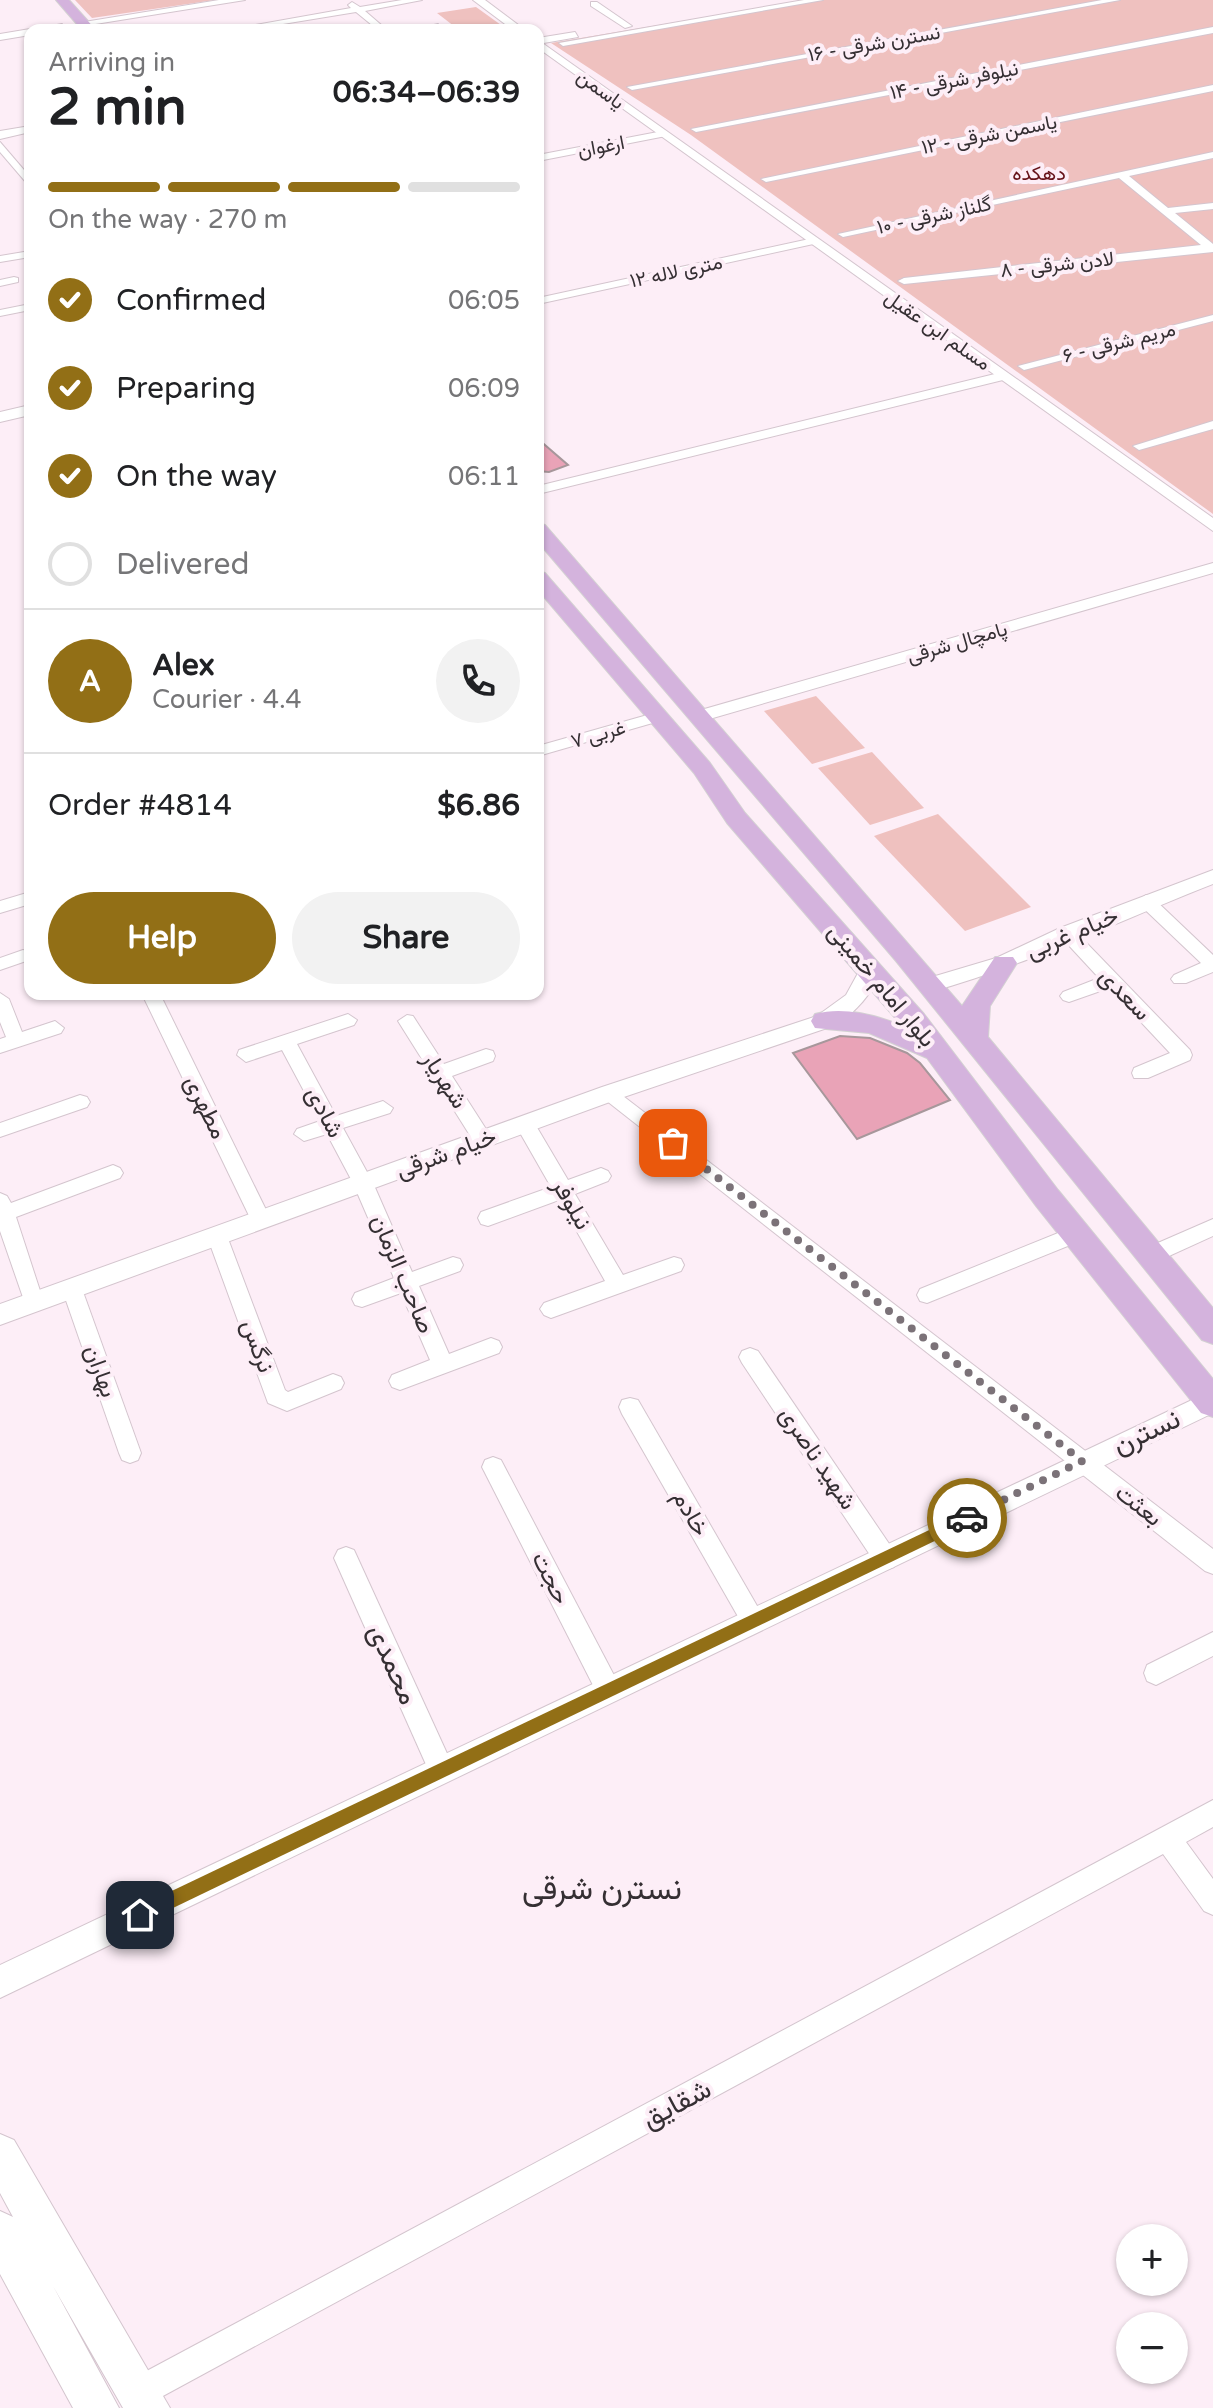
<!DOCTYPE html>
<html lang="en">
<head>
<meta charset="utf-8">
<style>
	:root { --surface:#fff; --page:#f2f2f2; --text:#202124; --muted:#757577; --line:#e0e0e0; --accent:#926f16 }
	body { margin:0; font-family:"Varela Round",Vazirmatn,sans-serif; background:var(--page); color:var(--text); height:100vh; display:flex; flex-direction:column; font-size:30px; white-space:nowrap }
	* { box-sizing:border-box; margin:0 }
	p { font-size:26px; color:var(--muted) }
	.icon { flex:none; width:44px; height:44px; fill:none; stroke:currentColor; stroke-width:2; stroke-linecap:round; stroke-linejoin:round }
	.map { position:relative; flex:1; overflow:hidden }
	.details { position:absolute; left:24px; top:24px; width:520px; height:976px; display:flex; flex-direction:column; background:var(--surface); border-radius:16px; box-shadow:0 2px 6px #0004 }
	.details>* { flex:none }
	.controls { position:absolute; left:1116px; top:2224px; display:grid; gap:16px }
	.controls a { display:grid; place-items:center; width:72px; height:72px; border-radius:50%; background:var(--surface); box-shadow:0 2px 6px #0004; font-size:40px }
	.pin { position:absolute; display:grid; place-items:center; width:68px; height:68px; color:#fff; margin:-34px; border-radius:16px; box-shadow:0 4px 12px #0006 }
	.courier { position:absolute; display:grid; place-items:center; width:80px; height:80px; margin:-40px; border:6px solid #926f16; border-radius:50%; background:#fff; color:#222; box-shadow:0 2px 10px #0007 }
	.overview em { font-style:normal; font-weight:700 }
	.overview div { display:flex; flex-direction:column-reverse }
	.overview { display:flex; align-items:center; justify-content:space-between; height:136px; padding:0 24px }
	h1 { font-size:52px; font-weight:700; line-height:60px }
	.bar { display:grid; grid-template-columns:repeat(4,1fr); gap:12px 8px; align-content:center; height:96px; padding:0 24px }
	.bar i { height:10px; border-radius:6px; background:var(--line) }
	.bar .current { background:var(--accent) }
	.bar p { grid-column:span 4 }
	.line { display:flex; align-items:center; gap:20px; padding:0 24px; border-top:2px solid var(--line) }
	.line div { flex:1 }
	.round { display:grid; place-items:center; flex:none; width:84px; height:84px; border-radius:42px; background:var(--page) }
	ol { padding:0 24px; list-style:none }
	li { display:flex; align-items:center; gap:24px; height:88px }
	li p { margin-inline-start:auto }
	li .icon { padding:8px; border-radius:50%; background:var(--accent); color:#fff; stroke-width:4 }
	li:last-child { color:var(--muted) }
	li i { width:44px; height:44px; border:4px solid var(--line); border-radius:50% }
	.action { display:flex; gap:16px; margin-top:auto; padding:16px 24px }
	.action a { flex:1; height:92px; border-radius:48px; background:var(--accent); color:#fff; font-size:32px; font-weight:700; line-height:92px; text-align:center }
	.action a+a { background:var(--page); color:var(--text) }
	.map>svg:first-child { display:block }
</style>
</head>
<body>
<div class="map">
<svg width="1213" height="2408" viewBox="0 0 1213 2408">
	<rect width="100%" height="100%" fill="#fdeef7"/>
	<g fill="#efc1bf">
		<polygon points="75,0 215,0 92,18"/>
		<polygon points="807,0 1213,0 1213,514 691,135 551,43"/>
		<polygon points="476,7 508,30 459,30 437,13"/>
		<polygon points="816,696 865,748 812,764 764,711"/>
		<polygon points="872,752 924,808 870,825 818,768"/>
		<polygon points="938,814 1031,907 965,931 874,836"/>
	</g>
	<g fill="#e9a3b7" stroke="#a7979b" stroke-width="2">
		<polygon points="538,439 568,465 549,472 538,471"/>
		<polygon points="840,1036 870,1038 907,1053 920,1063 950,1100 857,1139 793,1053"/>
	</g>
	<g fill="none" stroke-linecap="round" stroke-linejoin="round">
		<g stroke="#d4c5ce" stroke-width="2">
			<g id="minor">
				<polygon points="402,0 422,0 365,11 387,30 378,30 356,12 247,30 227,30 351,8 348,5 352,2 360,7"/>
				<polygon points="804,0 823,0 563,46 559,43"/>
				<polygon points="1102,0 1120,0 632,90 627,87"/>
				<polygon points="591,2 597,2 632,26 625,28 591,6"/>
				<polygon points="62,24 65,29 41,30 42,28"/>
				<polygon points="438,24 441,29 414,30"/>
				<polygon points="1213,27 1213,33 696,132 691,129"/>
				<polygon points="30,29 30,35 0,40 0,34"/>
				<polygon points="575,32 578,37 538,44 538,38"/>
				<polygon points="1213,85 1213,91 766,182 761,179"/>
				<polygon points="663,131 666,136 538,161 538,155"/>
				<polygon points="0,142 30,177 30,187 0,152"/>
				<polygon points="1213,152 1213,158 1129,176 1168,208 1213,203 1213,209 1175,213 1213,244 1213,252 904,284 898,281 904,278 1201,245 1119,178 843,237 838,234"/>
				<polygon points="814,238 818,239 818,243 538,304 538,298"/>
				<polygon points="30,251 30,257 0,262 0,256"/>
				<polygon points="14,277 18,278 18,282 0,286 0,280"/>
				<polygon points="30,304 30,310 0,316 0,310"/>
				<polygon points="1213,315 1213,321 1024,370 1018,366"/>
				<polygon points="1003,372 1009,376 1007,379 538,494 538,486"/>
				<polygon points="1213,421 1213,429 1139,450 1133,446"/>
				<polygon points="658,712 666,717 663,720 538,756 538,746"/>
				<polygon points="30,892 30,904 0,913 0,901"/>
				<polygon points="1146,895 1152,897 1213,955 1213,972 1186,983 1174,983 1171,979 1174,975 1201,963 1140,905 1137,901"/>
				<polygon points="1067,927 1073,929 1190,1050 1192,1055 1190,1060 1148,1078 1134,1078 1132,1073 1134,1068 1170,1053 1109,988 1069,1002 1063,1000 1060,996 1063,992 1099,978 1061,937 1058,933 1061,929"/>
				<polygon points="23,950 29,952 29,960 0,970 0,958"/>
				<polygon points="0,993 9,999 22,1032 55,1021 64,1028 61,1033 0,1053 0,1039 6,1037 0,1022"/>
				<polygon points="142,994 160,994 271,1220 268,1226 254,1226"/>
				<polygon points="348,1014 357,1020 354,1025 297,1044 336,1116 383,1101 393,1108 390,1113 343,1128 373,1183 412,1272 453,1257 460,1259 463,1265 460,1271 419,1286 449,1354 491,1338 499,1341 502,1347 499,1353 400,1390 392,1387 389,1381 392,1375 430,1360 401,1293 362,1307 355,1305 352,1299 355,1293 394,1278 353,1183 327,1134 304,1141 294,1134 297,1129 320,1121 282,1050 246,1062 237,1055 239,1050"/>
				<polygon points="407,1015 413,1016 444,1064 486,1049 493,1051 495,1056 493,1061 452,1076 493,1140 490,1145 476,1145 398,1021"/>
				<polygon points="610,1086 1213,1549 1213,1574 1205,1571 603,1098 601,1093"/>
				<polygon points="80,1095 87,1097 90,1102 87,1107 0,1137 0,1123"/>
				<polygon points="525,1117 532,1119 568,1180 601,1168 608,1171 611,1176 608,1181 575,1194 623,1275 674,1257 681,1259 684,1265 681,1271 551,1318 544,1315 540,1309 544,1303 605,1281 559,1200 488,1226 481,1224 478,1218 481,1212 551,1187 515,1124"/>
				<polygon points="113,1165 120,1168 123,1173 120,1178 16,1217 44,1303 41,1309 27,1309 0,1231 0,1193 7,1196 11,1203"/>
				<polygon points="1213,1219 1213,1236 1158,1261 1144,1261 1141,1255 1144,1249"/>
				<polygon points="1078,1225 1085,1227 1088,1233 1085,1239 927,1303 920,1301 917,1295 920,1289"/>
				<polygon points="217,1228 224,1230 227,1236 285,1390 288,1392 333,1374 341,1377 344,1383 341,1389 287,1411 268,1403 207,1236 210,1230"/>
				<polygon points="72,1281 79,1283 82,1289 141,1453 138,1460 130,1463 122,1460 119,1453 62,1289 65,1283"/>
				<polygon points="750,1348 758,1351 894,1551 898,1559 894,1567 886,1570 878,1567 742,1363 739,1357 742,1351"/>
				<polygon points="630,1398 638,1400 760,1611 764,1619 760,1627 752,1630 744,1627 622,1414 619,1407 622,1400"/>
				<polygon points="493,1457 501,1460 617,1681 620,1689 617,1697 608,1701 599,1697 482,1467 485,1460"/>
				<polygon points="346,1547 354,1550 450,1760 454,1769 450,1778 441,1782 432,1778 334,1558 338,1550"/>
				<polygon points="1213,1632 1213,1656 1156,1685 1147,1681 1144,1673 1147,1665"/>
				<polygon points="1213,1800 1213,1827 1186,1842 1213,1879 1213,1915 1204,1911 1163,1854 150,2403 139,2408 128,2403 123,2392 128,2381"/>
			</g>
		</g>
		<g stroke="#d4c5ce" stroke-width="2">
			<g id="tertiary">
				<polygon points="219,0 245,0 83,26 78,23"/>
				<polygon points="473,0 485,0 525,30 513,30"/>
				<polygon points="538,40 1213,518 1213,531 538,48"/>
				<polygon points="30,126 30,132 0,139 0,131"/>
				<polygon points="1213,563 1213,573 706,720 700,722 691,716 694,712"/>
				<path d="M1213,870v14c-94,37 -186,81 -283,108l-11,-7 3,-5 74,-22 64,-30z"/>
				<path d="M871,962l11,7c-11,26 -25,43 -49,57l-215,73 -618,226v-21l602,-217 215,-71 29,-21 17,-31z"/>
				<polygon points="1213,1390 1213,1413 0,1998 0,1965"/>
			</g>
		</g>
		<g stroke="#d4c5ce" stroke-width="2">
			<g id="secondary">
				<polygon points="30,405 30,415 0,422 0,412"/>
				<polygon points="0,2134 14,2140 170,2408 123,2408 53,2286 119,2408 73,2408 0,2274 0,2211 13,2217 0,2193"/>
			</g>
		</g>
		<g stroke="#d3d1d2" stroke-width="2">
			<g id="primary">
				<polygon points="56,0 69,0 96,30 82,30"/>
				<polygon points="538,523 545,525 962,1006 995,957 1013,957 1017,963 990,1006 988,1037 1213,1308 1213,1344 1202,1340 896,961 538,542"/>
				<path d="M538,571l7,2 165,190 35,50 179,201 134,176 155,189v38l-12,-4 -165,-207 -109,-148 -58,-25 -54,-5 -4,-7 4,-7c28,-8 62,1 87,12l-175,-203 -33,-50 -156,-183z"/>
			</g>
		</g>
		<use href="#minor" fill="#fff" fill-rule="evenodd"/>
		<use href="#tertiary" fill="#fff" fill-rule="evenodd"/>
		<use href="#secondary" fill="#fff" fill-rule="evenodd"/>
		<use href="#primary" fill="#d4b3dd" fill-rule="evenodd"/>
	</g>
	<polygon fill="#926f16" points="967,1512 975,1518 972,1523 146,1921 134,1921 134,1909"/>
	<g fill="none" stroke-linecap="round" stroke-linejoin="round">
		<polyline stroke="#7b7278" stroke-width="8" stroke-dasharray="0 14.4" points="673,1143 1082,1461 967,1518"/>
	</g>
	<g text-anchor="middle" stroke-width="8" stroke-linejoin="round" paint-order="stroke">
		<g font-size="20" fill="#352f33" stroke="#fdeef7">
			<text transform="translate(874 43) rotate(-10)" y="7">نسترن شرقی - ۱۶</text>
			<text transform="translate(954 80) rotate(-11)" y="7">نیلوفر شرقی - ۱۴</text>
			<text transform="translate(601 89) rotate(36)" y="7">یاسمن</text>
			<text transform="translate(989 134) rotate(-11)" y="7">یاسمن شرقی - ۱۲</text>
			<text transform="translate(601 146) rotate(-11)" y="7">ارغوان</text>
			<text transform="translate(934 215) rotate(-12)" y="7">گلناز شرقی - ۱۰</text>
			<text transform="translate(1057 264) rotate(-6)" y="7">لادن شرقی - ۸</text>
			<text transform="translate(676 271) rotate(-12)" y="7">۱۲ متری لاله</text>
			<text transform="translate(938 330) rotate(35)" y="7">مسلم ابن عقیل</text>
			<text transform="translate(1119 342) rotate(-14)" y="7">مریم شرقی - ۶</text>
			<text transform="translate(957 642) rotate(-16)" y="7">پامچال شرقی</text>
			<text transform="translate(598 734) rotate(-16)" y="7">۷ غربی</text>
		</g>
		<g font-size="20" fill="#66131a" stroke="#fdeef7">
			<text x="1039" y="180">دهکده</text>
		</g>
		<g font-size="24" fill="#352f33" stroke="#fdeef7">
			<text transform="translate(1072 933) rotate(-23)" y="8">خیام غربی</text>
			<text transform="translate(882 985) rotate(50)" y="8">بلوار امام خمینی</text>
			<text transform="translate(1125 994) rotate(46)" y="8">سعدی</text>
			<text transform="translate(445 1080) rotate(57)" y="8">شهریار</text>
			<text transform="translate(206 1107) rotate(64)" y="8">مطهری</text>
			<text transform="translate(325 1112) rotate(62)" y="8">شادی</text>
			<text transform="translate(446 1153) rotate(-20)" y="8">خیام شرقی</text>
			<text transform="translate(572 1204) rotate(60)" y="8">نیلوفر</text>
			<text transform="translate(403 1274) rotate(67)" y="8">صاحب الزمان</text>
			<text transform="translate(258 1346) rotate(70)" y="8">نرگس</text>
			<text transform="translate(101 1371) rotate(70)" y="8">بهاران</text>
			<text transform="translate(818 1458) rotate(56)" y="8">شهید ناصری</text>
			<text transform="translate(1139 1505) rotate(38)" y="8">بعثت</text>
			<text transform="translate(691 1513) rotate(60)" y="8">خادم</text>
			<text transform="translate(551 1578) rotate(63)" y="8">حجت</text>
		</g>
		<g font-size="28" fill="#352f33" stroke="#fdeef7">
			<text transform="translate(1146 1431) rotate(-25)" y="10">نسترن</text>
			<text transform="translate(394 1664) rotate(66)" y="10">محمدی</text>
			<text transform="translate(676 2103) rotate(-28)" y="10">شقایق</text>
		</g>
		<g font-size="32" fill="#352f33" stroke="#fdeef7">
			<text x="602" y="1899">نسترن شرقی</text>
		</g>
	</g>
</svg>
<div class="controls">
<a>+</a>
<a>−</a>
</div>
<div class="pin" style="left:673px;top:1143px;background:#ea580c"><svg class="icon" aria-label="bag" viewBox="0 0 24 24"><path d="M5 8h14l-1 12H6zM9 8a3 3 0 0 1 6 0"/></svg></div>
<div class="pin" style="left:140px;top:1915px;background:#1f2937"><svg class="icon" aria-label="home" viewBox="0 0 24 24"><path d="M3 11l9-7 9 7M6 9v11h12V9"/></svg></div>
<div class="courier" style="left:967px;top:1518px"><svg class="icon" aria-label="car" viewBox="0 0 24 24"><path d="M5 17H2v-5l4-1 3-4h7l3 4 3 1v5h-3M9 17h6M6 11h13"/><circle cx="7" cy="17" r="2"/><circle cx="17" cy="17" r="2"/></svg></div>
<section class="details">
<div class="overview"><div><h1>2 min</h1><p>Arriving in</p></div><em>06:34–06:39</em></div>
<div class="bar"><i class="current"></i><i class="current"></i><i class="current"></i><i></i><p>On the way · 270 m</p></div>
<ol>
<li><svg class="icon" aria-label="check" viewBox="0 0 24 24"><path d="M5 12l5 5 9-10"/></svg>Confirmed<p>06:05</p></li>
<li><svg class="icon" aria-label="check" viewBox="0 0 24 24"><path d="M5 12l5 5 9-10"/></svg>Preparing<p>06:09</p></li>
<li><svg class="icon" aria-label="check" viewBox="0 0 24 24"><path d="M5 12l5 5 9-10"/></svg>On the way<p>06:11</p></li>
<li><i></i>Delivered</li>
</ol>
<div class="line" style="height:144px"><b class="round" style="background:var(--accent);color:#fff">A</b><div><b>Alex</b><p>Courier · 4.4</p></div><a class="round"><svg class="icon" aria-label="phone" viewBox="0 0 24 24"><path d="M5 4h4l2 5-3 2q2 4 5 5l2-3 5 2v4C11 20 4 13 5 4z"/></svg></a></div>
<div class="line" style="height:104px"><div>Order #4814</div><b>$6.86</b></div>
<div class="action"><a>Help</a><a>Share</a></div>
</section>
</div>
</body>
</html>
